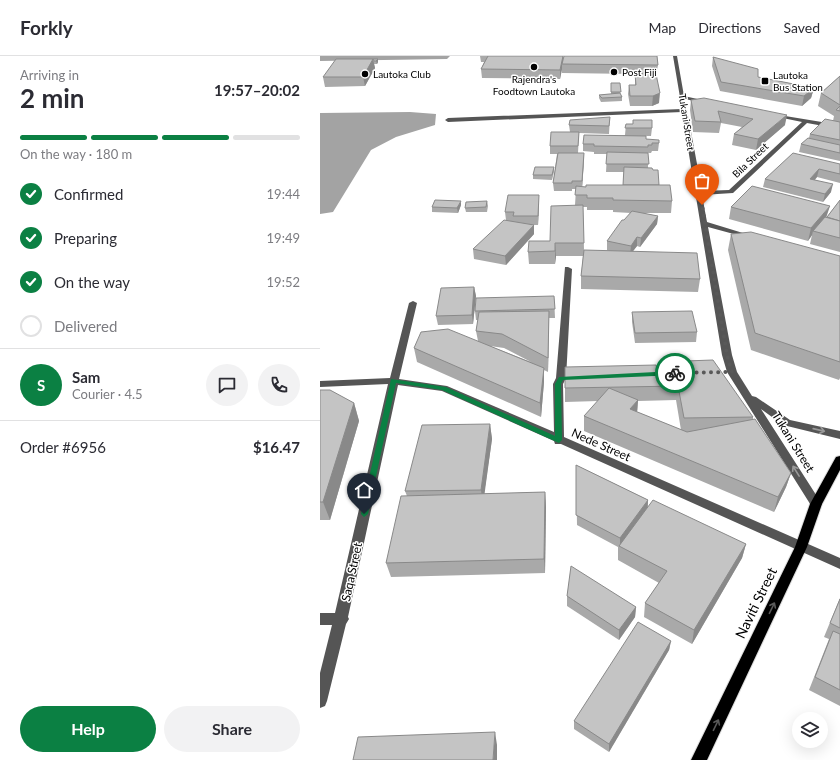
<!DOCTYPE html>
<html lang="en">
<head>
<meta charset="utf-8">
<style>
	:root { --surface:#fff; --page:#f2f2f3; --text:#2b2b33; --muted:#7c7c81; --line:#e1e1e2; --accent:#0b8043 }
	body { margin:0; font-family:Lato,sans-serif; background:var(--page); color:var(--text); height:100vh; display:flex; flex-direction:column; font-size:15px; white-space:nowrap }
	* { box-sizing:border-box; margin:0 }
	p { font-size:13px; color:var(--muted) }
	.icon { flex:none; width:22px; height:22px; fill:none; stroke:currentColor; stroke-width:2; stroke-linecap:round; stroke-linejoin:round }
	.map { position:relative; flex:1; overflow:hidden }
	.sheet { display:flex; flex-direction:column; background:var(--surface); width:320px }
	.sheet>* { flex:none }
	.fabs { position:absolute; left:472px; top:656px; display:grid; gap:8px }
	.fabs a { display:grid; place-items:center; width:36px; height:36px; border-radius:50%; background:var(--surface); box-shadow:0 4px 16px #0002; font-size:20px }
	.pin { position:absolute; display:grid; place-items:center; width:34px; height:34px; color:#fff; margin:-41px -17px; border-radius:50% 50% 50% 0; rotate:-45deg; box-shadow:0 0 4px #0007 }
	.pin .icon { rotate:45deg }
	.courier { position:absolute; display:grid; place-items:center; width:40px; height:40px; margin:-20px; border:3px solid #0b8043; border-radius:50%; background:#fff; color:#222; box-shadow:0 1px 5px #0007 }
	.summary em { font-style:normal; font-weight:700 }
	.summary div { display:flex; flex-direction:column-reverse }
	.summary { display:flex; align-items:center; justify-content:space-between; height:68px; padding:0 20px }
	h1 { font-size:26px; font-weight:700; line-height:30px }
	.bar { display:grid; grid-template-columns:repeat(4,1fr); gap:6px 4px; align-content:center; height:48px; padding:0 20px }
	.bar i { height:5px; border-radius:3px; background:var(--line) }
	.bar .active { background:var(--accent) }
	.bar p { grid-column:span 4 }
	.line { display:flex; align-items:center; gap:10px; padding:0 20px; border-top:1px solid var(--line) }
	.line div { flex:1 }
	.round { display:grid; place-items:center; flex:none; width:42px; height:42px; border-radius:21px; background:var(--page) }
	ol { padding:0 20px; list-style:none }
	li { display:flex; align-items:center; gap:12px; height:44px }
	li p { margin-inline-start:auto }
	li .icon { padding:4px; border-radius:50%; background:var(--accent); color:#fff; stroke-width:4 }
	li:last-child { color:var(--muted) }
	li i { width:22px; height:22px; border:2px solid var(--line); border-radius:50% }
	.primary-button { display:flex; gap:8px; margin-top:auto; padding:8px 20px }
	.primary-button a { flex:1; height:46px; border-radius:24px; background:var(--accent); color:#fff; font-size:16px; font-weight:700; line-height:46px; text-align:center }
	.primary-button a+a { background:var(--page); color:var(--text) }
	header { display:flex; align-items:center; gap:24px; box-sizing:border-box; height:56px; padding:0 20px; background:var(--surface); border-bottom:1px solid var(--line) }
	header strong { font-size:19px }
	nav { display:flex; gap:22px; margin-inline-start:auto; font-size:14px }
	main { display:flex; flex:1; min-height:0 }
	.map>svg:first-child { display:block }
</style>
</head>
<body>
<header>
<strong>Forkly</strong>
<nav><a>Map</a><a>Directions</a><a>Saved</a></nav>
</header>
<main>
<section class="sheet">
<div class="summary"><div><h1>2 min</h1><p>Arriving in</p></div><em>19:57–20:02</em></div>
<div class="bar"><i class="active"></i><i class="active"></i><i class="active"></i><i></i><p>On the way · 180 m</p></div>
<ol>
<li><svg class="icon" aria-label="check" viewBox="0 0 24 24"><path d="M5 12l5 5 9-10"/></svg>Confirmed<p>19:44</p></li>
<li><svg class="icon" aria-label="check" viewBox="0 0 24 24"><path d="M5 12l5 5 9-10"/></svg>Preparing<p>19:49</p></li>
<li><svg class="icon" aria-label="check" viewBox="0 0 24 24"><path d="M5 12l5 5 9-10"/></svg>On the way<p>19:52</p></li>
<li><i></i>Delivered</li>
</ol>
<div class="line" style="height:72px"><b class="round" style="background:var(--accent);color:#fff">S</b><div><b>Sam</b><p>Courier · 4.5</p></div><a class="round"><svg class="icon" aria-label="chat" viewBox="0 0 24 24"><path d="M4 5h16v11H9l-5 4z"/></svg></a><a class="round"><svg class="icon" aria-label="phone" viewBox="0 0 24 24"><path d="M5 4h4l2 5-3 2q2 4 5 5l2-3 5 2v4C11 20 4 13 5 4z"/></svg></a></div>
<div class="line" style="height:52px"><div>Order #6956</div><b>$16.47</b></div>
<div class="primary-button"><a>Help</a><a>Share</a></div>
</section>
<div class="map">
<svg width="520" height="704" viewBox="0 0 520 704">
	<rect width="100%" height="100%" fill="#fff"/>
	<g fill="#a3a3a3">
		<polygon points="0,0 130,0 127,3 0,5"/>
		<polygon points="90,56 116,58 115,69 76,81 51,94 13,156 0,158 0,57"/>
	</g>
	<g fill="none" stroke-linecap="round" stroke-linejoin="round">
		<g stroke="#dbdbdb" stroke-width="2">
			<polygon id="major" points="520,400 520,414 502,448 487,491 387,704 371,704 475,491 490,448 516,401"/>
		</g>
		<g fill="#555" fill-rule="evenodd">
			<polygon points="353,0 357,0 364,40 391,46 388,48 365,43 382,135 409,134 482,66 453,60 453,58 520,69 520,73 487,67 413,137 382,139 387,166 436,181 432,183 388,171 412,299 417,316 432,340 436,341 470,364 520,375 520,383 463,369 441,353 500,445 502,448 500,451 496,452 492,451 407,316 402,299 362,56 128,66 125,64 128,62 362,53"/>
			<polygon points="245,211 248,211 252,213 246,322 243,328 244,381 520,502 520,513 241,388 235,388 234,385 122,335 78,329 28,561 29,563 26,568 7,645 5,650 0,652 0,617 12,569 0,569 0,557 15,557 68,328 0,331 0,325 70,322 89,247 93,245 97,247 79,323 127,330 234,376 233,328 236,322"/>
		</g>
		<use href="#major" fill="#000" fill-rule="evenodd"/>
	</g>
	<g fill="#a9a9a9" fill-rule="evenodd">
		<polygon points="160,0 243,0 243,5 244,0 337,0 338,9 336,19 339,47 332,50 310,50 308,38 309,29 315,29 315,18 242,17 242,13 240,23 162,22 161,13 164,6 161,6"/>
		<polygon points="393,1 438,21 494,32 491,42 482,50 400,35 392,10"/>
		<polygon points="58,3 58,6 57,8 54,8 55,12 45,30 5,31 3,21"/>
		<polygon points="520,20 520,105 479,96 481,88 489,82 490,78 513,65 514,60 498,50 501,37"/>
		<polygon points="291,27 300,27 300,38 302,41 302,45 281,46 279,42 279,39 291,38"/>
		<polygon points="371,44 465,69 436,94 412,89 414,78 422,71 401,67 399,77 373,76 370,54"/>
		<path d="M290,61l-1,17 -30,-1 -1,20h6l-2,34 41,-2 1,-13h-18l1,-18h-13v-2l-11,-1v-7l42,-9 1,-11 26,4 -1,8h-5v3l13,4 -1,8h-6l-1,2h-3v15l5,2 6,15 13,16 -1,12h-28l15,3 -1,8 -17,23 -3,-1 -4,5 67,28 -2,13 -117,-3v-13l2,-20h-27l-1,8h-26l-1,-12 22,-11 25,-36 1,-16h-4v2h-18l-1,-8 4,-29h-7v-8l20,-14 -1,-7zM263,151h4v3h26v2l18,1 -24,28v9l2,1 -25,-1z"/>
		<polygon points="520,108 520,127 497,121 495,124 511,136 503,146 443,131 445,123"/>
		<polygon points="234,111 234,116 232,124 213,123 213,119"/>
		<polygon points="520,144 520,196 490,188 492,179 488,185 409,163 411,151 507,161"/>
		<polygon points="167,145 168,150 167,156 146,156 145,152"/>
		<polygon points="219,148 218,169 210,169 214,178 186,209 154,203 153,193 186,164 185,156"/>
		<polygon points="141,149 138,157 112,156 112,151"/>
		<polygon points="411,178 520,200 520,322 519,324 431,294 408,194"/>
		<polygon points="154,231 156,240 153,268 118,269 116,260"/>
		<path d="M234,240l1,22h-6l-1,54 -4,-2v12l-3,35 -124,-55 -3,-14 64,-7 -2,-10 2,-11h-2l-1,-9zM170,290l14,2 27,14z"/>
		<polygon points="312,256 377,276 376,286 315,287 312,266"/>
		<path d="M365,305l68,56v2l38,54 -5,14 -12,25 -190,-81v-15l14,-15 -33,1v-35l92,4h27zM356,344l5,30 -44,-18 1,-11z"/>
		<polygon points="0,334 34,347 39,365 10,464 0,464"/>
		<polygon points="170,368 172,383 164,438 225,436 226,451 225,517 71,521 66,507 87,440 85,435"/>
		<polygon points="256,409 328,444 328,451 426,488 422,502 372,588 324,561 325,547 339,527 298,504 298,491 257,469"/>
		<polygon points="247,540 316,551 315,561 299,584 247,550"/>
		<polygon points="520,542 520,650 489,634 509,583 504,581"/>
		<polygon points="351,585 349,594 289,696 254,673 254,665"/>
	</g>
	<g fill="#898989">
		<polygon points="243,0 243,8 242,8 242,13 240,23 240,14"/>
		<polygon points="53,3 55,12 45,30 43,21"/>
		<polygon points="58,3 58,6 57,8 56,5"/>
		<polygon points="494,32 491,42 482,50 484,40"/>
		<polygon points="340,37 339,47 332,50 333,40"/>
		<polygon points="467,59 465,69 436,94 438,83"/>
		<polygon points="264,97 264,105 262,133 262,125"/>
		<polygon points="499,113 497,121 488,131 490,123"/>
		<polygon points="513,128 511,136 503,146 505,138"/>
		<polygon points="219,139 219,148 218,169 218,160"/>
		<polygon points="141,145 141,149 138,157 137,152"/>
		<polygon points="510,150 506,162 493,175 492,179 488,185 491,172"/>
		<polygon points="338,160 337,168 320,191 321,182"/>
		<polygon points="214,169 214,178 186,209 185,200"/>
		<polygon points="317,181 317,190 310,199 311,190"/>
		<polygon points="235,187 236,200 235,208"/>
		<polygon points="154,231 156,240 153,268 152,259"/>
		<polygon points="229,255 229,268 228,316 228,302"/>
		<polygon points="224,312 224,326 221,361 220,347"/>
		<polygon points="318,344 317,358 310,353"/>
		<polygon points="34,347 39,365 10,464 3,446"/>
		<polygon points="170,368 172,383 163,449 161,434"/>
		<polygon points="471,417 466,431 454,456 458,441"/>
		<polygon points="225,436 226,451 225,517 224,503"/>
		<polygon points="328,444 327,455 300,490 300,482"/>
		<polygon points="426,488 422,502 372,588 374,574"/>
		<polygon points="316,551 315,561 299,584 299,574"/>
		<polygon points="351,585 349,594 289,696 289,688"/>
		<polygon points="175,676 177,689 177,704 173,704"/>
	</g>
	<g fill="#c4c4c4" stroke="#898989">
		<polygon points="168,0 243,0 240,14 161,13"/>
		<polygon points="244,0 337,0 338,9 242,8"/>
		<polygon points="393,1 438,13 438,21 494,32 484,40 401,26"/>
		<polygon points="16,3 53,3 43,21 3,21"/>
		<polygon points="53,3 58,3 56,5 54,5"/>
		<polygon points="315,18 336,18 340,37 333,40 310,40 309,29 316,29"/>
		<polygon points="520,20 520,49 501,37"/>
		<polygon points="291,27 300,27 301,36 291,36"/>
		<polygon points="300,37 302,41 282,42 279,39"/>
		<polygon points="384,42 467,59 438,83 414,78 433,63 398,55 401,66 375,65 371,44"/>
		<polygon points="520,50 520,55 516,54"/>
		<polygon points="290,61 289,70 249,69 250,64"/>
		<polygon points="505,63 520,66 520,84 490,78"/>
		<polygon points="313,64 332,64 332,72 305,72 306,68 313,68"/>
		<polygon points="231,76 259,76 258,90 230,90"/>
		<polygon points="264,79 326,80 326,83 339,84 339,87 332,87 332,89 328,89 328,91 274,90 274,88 263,88"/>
		<polygon points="488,82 520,89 520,97 481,88"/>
		<polygon points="287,96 328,97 329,108 286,108"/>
		<polygon points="238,97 264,97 262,125 252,125 252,127 233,127"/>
		<polygon points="473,97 520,108 520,118 499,113 490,123 513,128 505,138 445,123"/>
		<polygon points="215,111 234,111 232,119 213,119"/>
		<polygon points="304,111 332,112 333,114 338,114 339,129 303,129"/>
		<polygon points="266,129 350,129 352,145 293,144 293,142 267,142 267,139 255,139 256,130 266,131"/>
		<polygon points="432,130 510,150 491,172 411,151"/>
		<polygon points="188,139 219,139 218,160 193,160 194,156 185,156"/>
		<polygon points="115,144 141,145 137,152 112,151"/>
		<polygon points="520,144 520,165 507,161"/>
		<polygon points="167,145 166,151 145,152 146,146"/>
		<polygon points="263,149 264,187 235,187 235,195 208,196 209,185 230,185 231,150"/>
		<polygon points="312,155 338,160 321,182 317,181 311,190 287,185 302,164 304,164"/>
		<polygon points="505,161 520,165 520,182 493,175"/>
		<polygon points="184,164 214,169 185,200 153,193"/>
		<polygon points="431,176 520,200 520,306 435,277 411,178"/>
		<polygon points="264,194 377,197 380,223 261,220"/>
		<polygon points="154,231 152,259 116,260 121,232"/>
		<polygon points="234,240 235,253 155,255 156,242"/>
		<polygon points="229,255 228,302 182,278 156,275 159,256"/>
		<polygon points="372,255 377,276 315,277 312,256"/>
		<polygon points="128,273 224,312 220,347 94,292 101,276"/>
		<polygon points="393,304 433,361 364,362 358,330 245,332 245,311 336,309 337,315 367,315 365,305"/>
		<polygon points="289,332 318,344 310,353 367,376 435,363 471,417 458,441 264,360"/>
		<polygon points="0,334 10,334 34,347 3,446 0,446"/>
		<polygon points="170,368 161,434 85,435 102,369"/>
		<polygon points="256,409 328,444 300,482 256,459"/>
		<polygon points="225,436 224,503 66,507 81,440"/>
		<polygon points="333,444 426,488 374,574 325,547 347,515 299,490"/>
		<polygon points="251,510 316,551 299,574 247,540"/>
		<polygon points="520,543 520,572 510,567"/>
		<polygon points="318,566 351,585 289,688 254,665"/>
		<polygon points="513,575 520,578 520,634 495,621"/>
		<polygon points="175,676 173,704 33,704 38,681"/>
	</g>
	<defs><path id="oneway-shaft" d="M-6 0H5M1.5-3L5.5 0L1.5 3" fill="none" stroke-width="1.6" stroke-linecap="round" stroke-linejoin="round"/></defs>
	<g stroke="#999">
		<use href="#oneway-shaft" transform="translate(499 374) rotate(13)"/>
		<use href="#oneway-shaft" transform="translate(476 415) rotate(-122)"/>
	</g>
	<g stroke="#595959">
		<use href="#oneway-shaft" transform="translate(452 552) rotate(-64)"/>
		<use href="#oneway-shaft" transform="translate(396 669) rotate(-64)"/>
	</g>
	<polygon fill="#0b8043" points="355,315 358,317 357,319 243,324 241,328 242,384 239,387 122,334 76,327 48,458 44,461 41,458 71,323 126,331 235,380 235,328 239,321"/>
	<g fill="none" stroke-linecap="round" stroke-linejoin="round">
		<polyline stroke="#595959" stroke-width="4" stroke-dasharray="0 7.2" points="355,317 412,316 407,299 382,149"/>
	</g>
	<g fill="#000" stroke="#fff" stroke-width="1.5">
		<circle cx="214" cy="11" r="4"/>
		<circle cx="294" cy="16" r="4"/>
		<circle cx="45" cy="18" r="4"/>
		<rect x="441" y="21" width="8" height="8" rx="2"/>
	</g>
	<g text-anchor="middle" stroke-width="3" stroke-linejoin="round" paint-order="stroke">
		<g font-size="10" fill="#000" stroke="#fff" text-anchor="start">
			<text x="302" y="20">Post Fiji</text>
			<text x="53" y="22">Lautoka Club</text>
			<text x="453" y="23">Lautoka<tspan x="453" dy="12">Bus Station</tspan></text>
			<text x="214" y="27" text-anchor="middle">Rajendra's<tspan x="214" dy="12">Foodtown Lautoka</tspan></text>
		</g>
		<g font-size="10" fill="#000" stroke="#fff">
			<text transform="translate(367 66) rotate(81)" y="4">Tukani Street</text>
			<text transform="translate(430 104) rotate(-44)" y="4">Bila Street</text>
		</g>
		<g font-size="12" fill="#000" stroke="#fff">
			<text transform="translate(473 386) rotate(58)" y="4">Tukani Street</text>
			<text transform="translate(281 389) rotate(24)" y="4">Nede Street</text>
			<text transform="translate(32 516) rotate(-78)" y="4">Saqa Street</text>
		</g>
		<g font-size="14" fill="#000" stroke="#fff">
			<text transform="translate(436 547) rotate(-64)" y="5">Naviti Street</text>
		</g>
	</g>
</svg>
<div class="fabs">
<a><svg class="icon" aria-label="layers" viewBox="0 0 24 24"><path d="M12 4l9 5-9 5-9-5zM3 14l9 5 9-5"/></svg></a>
</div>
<div class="pin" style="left:382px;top:149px;background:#ea580c"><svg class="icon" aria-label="bag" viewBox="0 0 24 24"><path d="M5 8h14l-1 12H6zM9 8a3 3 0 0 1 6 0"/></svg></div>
<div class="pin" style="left:44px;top:458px;background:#1f2937"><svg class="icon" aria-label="home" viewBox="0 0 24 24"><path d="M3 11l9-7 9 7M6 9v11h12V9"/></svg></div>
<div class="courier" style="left:355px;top:317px"><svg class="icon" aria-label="bike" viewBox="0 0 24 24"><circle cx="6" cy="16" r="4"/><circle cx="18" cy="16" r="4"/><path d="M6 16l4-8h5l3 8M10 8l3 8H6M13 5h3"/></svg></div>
</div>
</main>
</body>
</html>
